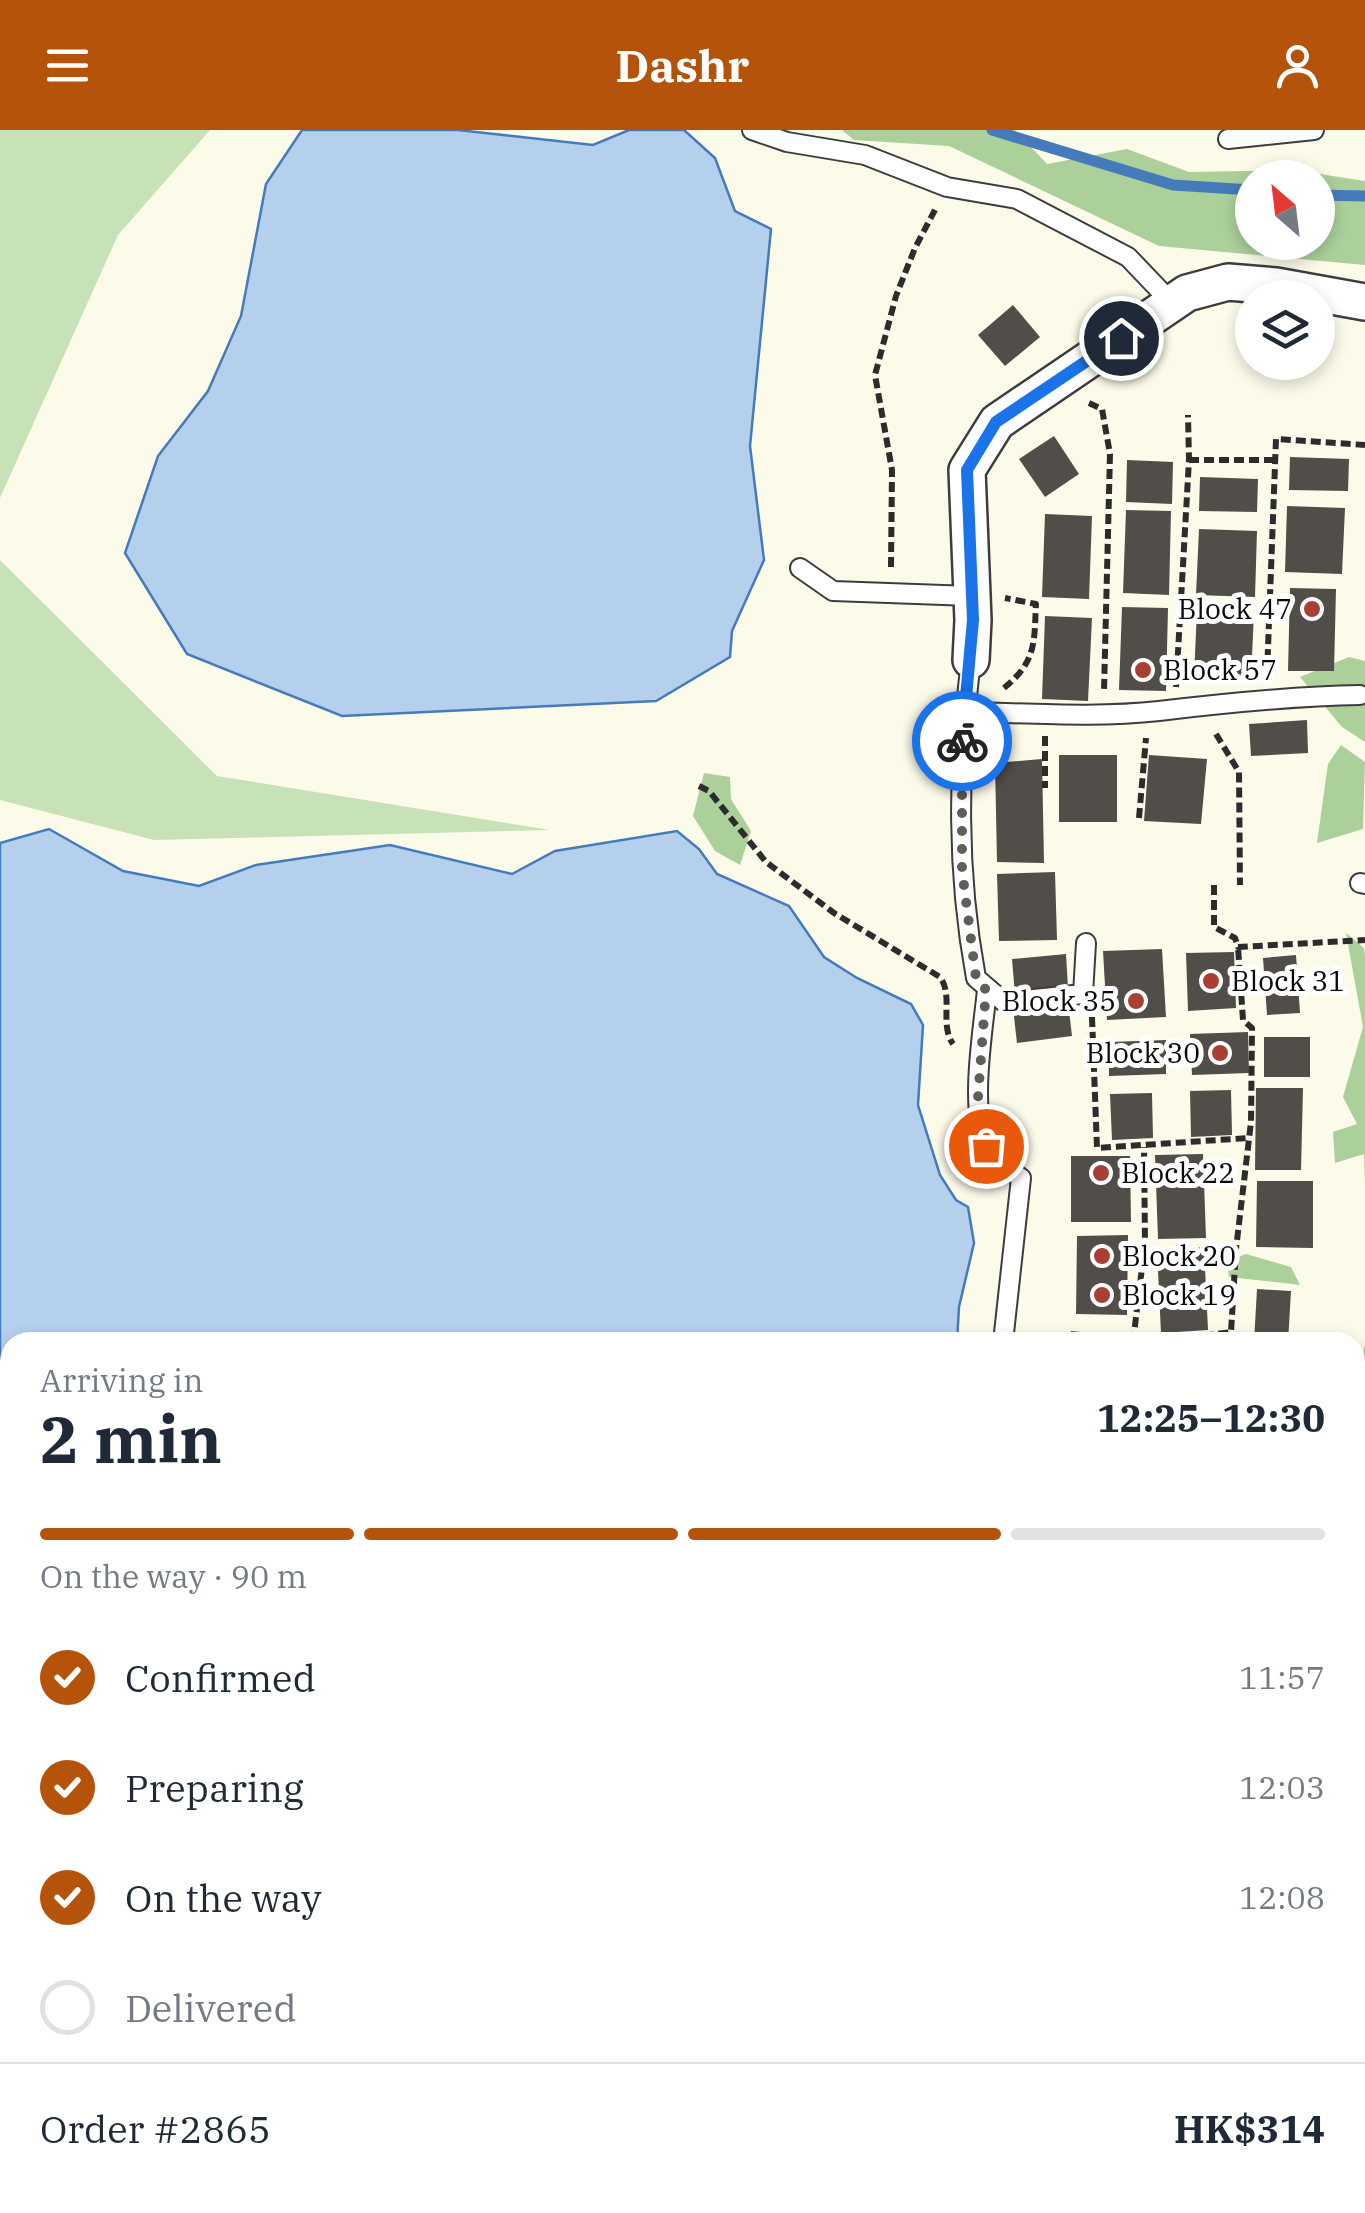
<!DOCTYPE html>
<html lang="en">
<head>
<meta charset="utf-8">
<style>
	:root { --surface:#fff; --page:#f2f2f3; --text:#1f2937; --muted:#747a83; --line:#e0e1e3; --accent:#b45309 }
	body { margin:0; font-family:"IBM Plex Serif",serif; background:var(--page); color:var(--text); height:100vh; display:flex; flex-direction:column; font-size:38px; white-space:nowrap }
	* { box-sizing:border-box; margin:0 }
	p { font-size:32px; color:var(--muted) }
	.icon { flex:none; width:55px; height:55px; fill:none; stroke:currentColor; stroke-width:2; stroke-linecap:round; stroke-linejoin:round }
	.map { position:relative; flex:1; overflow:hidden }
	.side { position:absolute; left:0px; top:1202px; width:1365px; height:882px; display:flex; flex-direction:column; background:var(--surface); border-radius:30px 30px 0 0; box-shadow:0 5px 15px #0003 }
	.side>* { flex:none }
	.needle { width:65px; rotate:332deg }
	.controls { position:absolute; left:1235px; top:30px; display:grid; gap:20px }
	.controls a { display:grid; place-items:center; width:100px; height:100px; border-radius:50%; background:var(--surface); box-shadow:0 5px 15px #0003; font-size:50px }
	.pin { position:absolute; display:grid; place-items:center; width:85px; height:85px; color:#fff; margin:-42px; border:5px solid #fff; border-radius:50%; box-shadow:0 2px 10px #0007 }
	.courier { position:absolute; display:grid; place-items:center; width:100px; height:100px; margin:-50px; border:8px solid #1a73e8; border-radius:50%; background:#fff; color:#222; box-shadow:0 2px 12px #0007 }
	.headline em { font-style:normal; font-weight:700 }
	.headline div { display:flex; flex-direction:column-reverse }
	.headline { display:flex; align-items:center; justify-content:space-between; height:170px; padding:0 40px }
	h1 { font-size:65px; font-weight:700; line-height:75px }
	.bar { display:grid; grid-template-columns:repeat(4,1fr); gap:15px 10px; align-content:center; height:120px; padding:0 40px }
	.bar i { height:12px; border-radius:8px; background:var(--line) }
	.bar .on { background:var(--accent) }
	.bar p { grid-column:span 4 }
	.line { display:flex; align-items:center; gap:25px; padding:0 40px; border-top:2px solid var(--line) }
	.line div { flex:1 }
	ol { padding:0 40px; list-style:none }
	li { display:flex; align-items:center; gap:30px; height:110px }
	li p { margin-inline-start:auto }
	li .icon { padding:10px; border-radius:50%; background:var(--accent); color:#fff; stroke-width:4 }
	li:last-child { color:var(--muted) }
	li i { width:55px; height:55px; border:5px solid var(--line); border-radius:50% }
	header { display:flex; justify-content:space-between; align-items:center; height:130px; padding:0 40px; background:var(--accent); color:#fff; font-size:45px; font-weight:700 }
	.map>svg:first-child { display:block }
</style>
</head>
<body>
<header><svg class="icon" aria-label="menu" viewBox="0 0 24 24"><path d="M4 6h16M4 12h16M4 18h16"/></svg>Dashr<svg class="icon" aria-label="person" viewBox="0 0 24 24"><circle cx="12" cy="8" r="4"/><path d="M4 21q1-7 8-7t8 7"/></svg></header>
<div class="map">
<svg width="1365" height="2083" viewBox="0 0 1365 2083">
	<rect width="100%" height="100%" fill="#fcfbea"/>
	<g fill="#c8e2b8">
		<polygon points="0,0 210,0 118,105 0,368"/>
		<polygon points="0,430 217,646 550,700 154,710 0,670"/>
	</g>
	<g fill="#abd09a" fill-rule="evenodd">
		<path d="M842,0h173l32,34 80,-15 62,23 105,-2 71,11v84l-206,-19 -210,-100 -95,-6zM1252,48h66v64h-66z"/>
		<polygon points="1349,527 1365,531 1365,612 1342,597 1300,547"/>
		<polygon points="1341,615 1365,632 1363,699 1317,713 1328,634"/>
		<polygon points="704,643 730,647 731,669 751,701 740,735 715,721 693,686"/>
		<polygon points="1346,803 1364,818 1365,826 1365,1056 1364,1024 1335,1033 1333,1002 1357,994 1343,967 1363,897"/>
		<polygon points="1246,1124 1291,1137 1300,1155 1229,1147 1226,1131"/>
		<polygon points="1365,1213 1365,1410 1355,1408 1355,1273"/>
	</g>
	<g fill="#b5d0ed" stroke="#457bbb" stroke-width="2.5">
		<polygon points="302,0 458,0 593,15 629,0 684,0 715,28 735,81 771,99 750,316 764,430 732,501 730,527 656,571 342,586 187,524 125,423 158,326 208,261 241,186 266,54"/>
		<polygon points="49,699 123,741 199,756 256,735 390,715 512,744 555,721 677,701 699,719 717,744 789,776 824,827 857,848 911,874 923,895 918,975 940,1045 956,1070 968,1077 974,1113 959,1177 957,1212 10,1212 10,1395 0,1392 0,713"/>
	</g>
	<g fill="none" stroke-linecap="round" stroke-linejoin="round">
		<g stroke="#457bbb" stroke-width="11">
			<polyline points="992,0 1173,55 1252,60"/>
			<polyline points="1318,65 1365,66"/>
		</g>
	</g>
	<g fill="#514d48">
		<polygon points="1013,175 1040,207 1005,236 978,205"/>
		<polygon points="1054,306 1079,344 1045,367 1019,329"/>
		<polygon points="1290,327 1349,329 1348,361 1289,360"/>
		<polygon points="1127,330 1173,332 1172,374 1126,372"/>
		<polygon points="1200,347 1258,349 1257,382 1199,381"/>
		<polygon points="1287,376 1345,378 1342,444 1285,442"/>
		<polygon points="1126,380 1171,381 1169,465 1123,463"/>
		<polygon points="1045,384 1092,386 1089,469 1042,467"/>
		<polygon points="1199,399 1257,401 1255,467 1196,465"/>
		<polygon points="1290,458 1336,459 1334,541 1288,541"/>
		<polygon points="1122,477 1168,478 1166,561 1119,560"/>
		<polygon points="1197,480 1254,483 1251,548 1194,546"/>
		<polygon points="1045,486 1092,488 1088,571 1042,569"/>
		<polygon points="1307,590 1308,623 1251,626 1249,594"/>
		<rect x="1059" y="625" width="58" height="67"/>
		<polygon points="1149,625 1207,629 1201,694 1144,691"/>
		<polygon points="1042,629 1044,733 997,732 995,633"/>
		<polygon points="1055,742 1057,810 999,811 997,744"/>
		<polygon points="1162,819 1166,887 1107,890 1103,821"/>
		<polygon points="1234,822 1236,878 1188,881 1186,823"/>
		<polygon points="1066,824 1068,858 1015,865 1012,829"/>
		<polygon points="1296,825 1300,883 1267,885 1263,828"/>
		<polygon points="1068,872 1072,906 1017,913 1013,878"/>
		<polygon points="1248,902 1249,943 1192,945 1190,904"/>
		<rect x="1264" y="907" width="46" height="40"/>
		<polygon points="1166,910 1166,944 1109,946 1109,912"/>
		<polygon points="1256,958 1303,958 1301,1040 1255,1040"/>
		<polygon points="1231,960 1232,1005 1191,1007 1190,961"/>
		<polygon points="1152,963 1153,1008 1112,1010 1110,964"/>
		<polygon points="1203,1024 1206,1108 1158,1109 1155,1025"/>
		<polygon points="1071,1026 1130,1026 1131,1092 1071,1092"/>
		<polygon points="1257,1051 1313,1051 1313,1118 1256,1117"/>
		<polygon points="1128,1105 1127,1185 1076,1184 1077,1106"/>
		<polygon points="1204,1117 1208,1200 1161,1203 1157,1120"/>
		<polygon points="1257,1159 1291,1161 1288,1212 1254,1212"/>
		<polygon points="1071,1201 1112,1205 1111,1212 1070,1212"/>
		<polygon points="428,2075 495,2075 496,2083 429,2083"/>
		<rect x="551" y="2075" width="166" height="8"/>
		<rect x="751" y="2075" width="227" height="8"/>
	</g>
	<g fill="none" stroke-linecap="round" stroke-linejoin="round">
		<g stroke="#3d3d3d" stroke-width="22">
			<g id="lane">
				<polyline points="752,0 787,12 865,25 947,57 1017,69 1128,127 1171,172"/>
				<polyline points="1228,9 1314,0"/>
				<polyline points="800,438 833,461 971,466"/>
				<path d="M971,530c-13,109 -15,209 5,318l28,24 79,-8 3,-51"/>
				<path d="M965,582c64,1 130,6 194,-1 67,-8 134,-15 201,-16"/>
				<polyline points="1360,753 1365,754"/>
				<path d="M987,860c-4,40 -18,121 0,156 7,14 22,23 34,32l-18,164"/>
				<polyline points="1355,1521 1365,1431"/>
				<polyline points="1355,1541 1365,1537"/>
				<polyline points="1355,2044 1365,2026"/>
				<polyline points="513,2083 515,2075"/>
				<polyline points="1151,2083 1156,2075"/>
				<polyline points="1330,2083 1335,2075"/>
			</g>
		</g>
		<g stroke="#3d3d3d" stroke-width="40">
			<polyline id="street" points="971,530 973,490 967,340 997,292 1187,163 1228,152 1276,156 1365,172"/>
		</g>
		<g stroke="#2c2c2c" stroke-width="52">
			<g id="secondary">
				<polyline points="1355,1954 1365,1933"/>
				<polyline points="1289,2083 1293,2075"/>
			</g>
		</g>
		<g stroke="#2c2c2c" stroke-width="6" stroke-dasharray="10 5" stroke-linecap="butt">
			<polyline points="1089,273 1102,279 1110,324 1104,561"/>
			<polyline points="1189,330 1275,330"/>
			<polyline points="891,437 892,340 875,245 896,166 915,118 936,78"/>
			<polyline points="1267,544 1276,309 1365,315"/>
			<polyline points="1176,557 1189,330 1188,285"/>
			<path d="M1004,558c33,-27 30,-46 32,-84l-31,-6"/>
			<polyline points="1216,604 1239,642 1240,755"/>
			<polyline points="1045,606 1045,658"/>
			<path d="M699,656l10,5 57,71 68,51 106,64c14,19 -1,47 13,67"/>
			<polyline points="1139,688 1146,608"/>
			<polyline points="1214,755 1214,797 1235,808 1238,817 1365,810"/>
			<polyline points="1092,887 1097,1018 1249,1008"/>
			<polyline points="1133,1212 1145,1113 1144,1017"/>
			<polyline points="1159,1212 1231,1202 1236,1119 1251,992 1252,898 1243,890 1238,817"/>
			<polyline points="1230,1212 1231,1202"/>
			<polyline points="1355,1309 1365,1311"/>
			<polyline points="0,1707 10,1701"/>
			<polyline points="1355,1806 1365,1777"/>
			<polyline points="1229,2083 1233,2075"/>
		</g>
		<use href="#lane" stroke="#fff" stroke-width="18"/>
		<use href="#street" stroke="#fff" stroke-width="35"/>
		<use href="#secondary" stroke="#f2f4ac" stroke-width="48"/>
	</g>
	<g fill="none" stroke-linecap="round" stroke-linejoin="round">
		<polyline stroke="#5f5e58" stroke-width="10" stroke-dasharray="0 18" points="962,611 962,740 976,848 986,860 978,968 986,1016"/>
		<polyline stroke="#1a73e8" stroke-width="12" points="962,611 973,490 967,340 996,292 1121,208"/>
	</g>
	<g fill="#a73f35" stroke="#fff" stroke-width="4">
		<circle cx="1312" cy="479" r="10"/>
		<circle cx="1143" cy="540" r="10"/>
		<circle cx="1211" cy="851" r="10"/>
		<circle cx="1136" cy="871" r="10"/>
		<circle cx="1220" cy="923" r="10"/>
		<circle cx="1101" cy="1043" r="10"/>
		<circle cx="1102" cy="1126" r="10"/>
		<circle cx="1102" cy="1165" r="10"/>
	</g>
	<g text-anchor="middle" stroke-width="10" stroke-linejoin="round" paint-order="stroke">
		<g font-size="28" fill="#0a0a0a" stroke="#fff" text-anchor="start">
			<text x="1292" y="489" text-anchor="end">Block 47</text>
			<text x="1163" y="550">Block 57</text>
			<text x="1231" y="861">Block 31</text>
			<text x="1116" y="881" text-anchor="end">Block 35</text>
			<text x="1200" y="933" text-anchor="end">Block 30</text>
			<text x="1121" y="1053">Block 22</text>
			<text x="1122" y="1136">Block 20</text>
			<text x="1122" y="1175">Block 19</text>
		</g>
	</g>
</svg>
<div class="controls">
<a><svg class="needle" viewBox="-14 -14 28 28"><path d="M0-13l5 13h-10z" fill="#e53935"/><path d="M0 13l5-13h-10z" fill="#747a83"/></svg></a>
<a><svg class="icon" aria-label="layers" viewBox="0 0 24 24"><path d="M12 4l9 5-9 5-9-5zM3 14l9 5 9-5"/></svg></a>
</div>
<div class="pin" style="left:986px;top:1016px;background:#ea580c"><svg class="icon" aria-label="bag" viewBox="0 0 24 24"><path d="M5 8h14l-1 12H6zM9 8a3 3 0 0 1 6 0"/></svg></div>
<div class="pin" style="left:1121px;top:208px;background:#1f2937"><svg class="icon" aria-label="home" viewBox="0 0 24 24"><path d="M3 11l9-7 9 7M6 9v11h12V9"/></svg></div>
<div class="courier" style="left:962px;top:611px"><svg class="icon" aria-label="bike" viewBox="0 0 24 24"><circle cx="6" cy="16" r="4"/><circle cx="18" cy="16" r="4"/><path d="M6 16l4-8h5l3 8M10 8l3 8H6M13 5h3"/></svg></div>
<section class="side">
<div class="headline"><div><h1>2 min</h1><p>Arriving in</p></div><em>12:25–12:30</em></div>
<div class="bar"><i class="on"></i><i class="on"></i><i class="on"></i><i></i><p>On the way · 90 m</p></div>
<ol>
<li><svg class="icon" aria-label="check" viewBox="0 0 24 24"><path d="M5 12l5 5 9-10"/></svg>Confirmed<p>11:57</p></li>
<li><svg class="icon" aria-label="check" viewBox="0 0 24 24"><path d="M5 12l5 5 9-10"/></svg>Preparing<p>12:03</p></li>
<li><svg class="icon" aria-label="check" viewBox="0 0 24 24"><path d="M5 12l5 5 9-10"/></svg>On the way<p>12:08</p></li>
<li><i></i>Delivered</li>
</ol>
<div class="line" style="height:130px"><div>Order #2865</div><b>HK$314</b></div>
</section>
</div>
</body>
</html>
